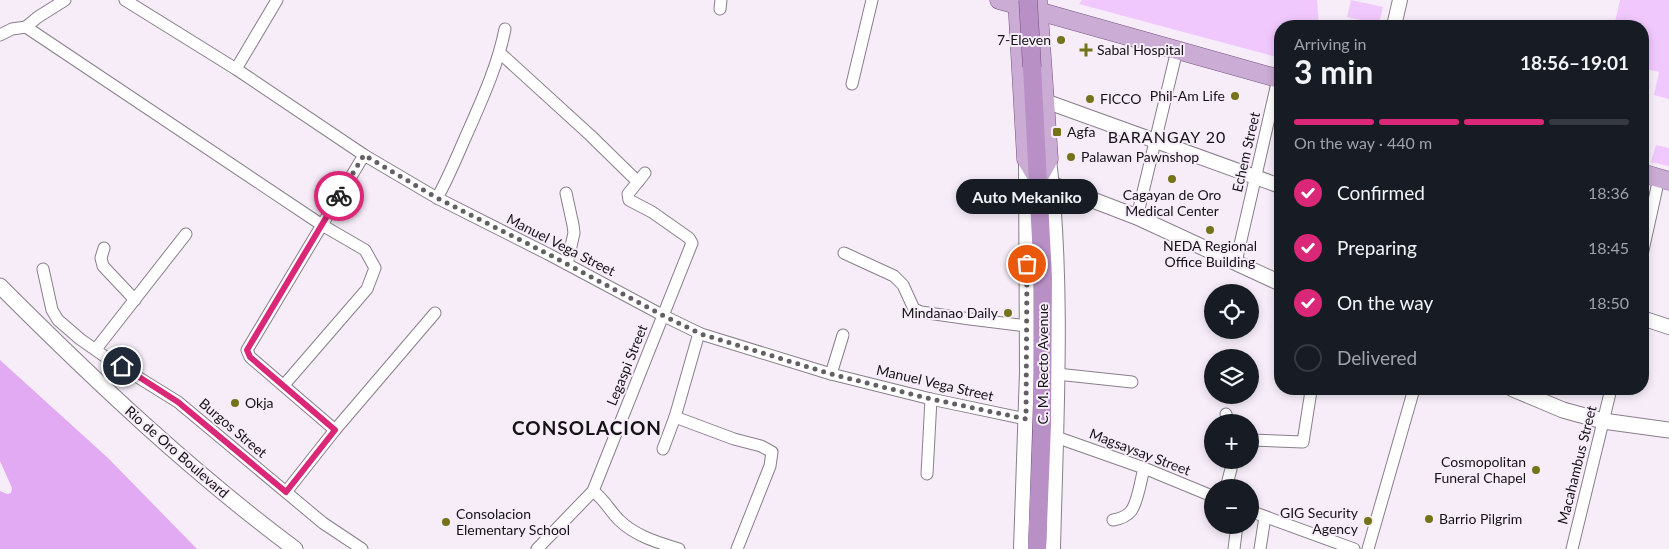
<!DOCTYPE html>
<html lang="en">
<head>
<meta charset="utf-8">
<style>
	:root { --surface:#171b24; --page:#242831; --text:#f1f3f6; --muted:#9ea1a6; --line:#363941; --accent:#db2777 }
	body { margin:0; font-family:Lato,sans-serif; background:var(--page); color:var(--text); height:100vh; display:flex; flex-direction:column; font-size:19px; white-space:nowrap }
	* { box-sizing:border-box; margin:0 }
	p { font-size:16px; color:var(--muted) }
	.icon { flex:none; width:28px; height:28px; fill:none; stroke:currentColor; stroke-width:2; stroke-linecap:round; stroke-linejoin:round }
	.map { position:relative; flex:1; overflow:hidden }
	.panel { position:absolute; left:1274px; top:20px; width:375px; height:375px; display:flex; flex-direction:column; background:var(--surface); border-radius:20px; box-shadow:0 2px 8px #0003 }
	.panel>* { flex:none }
	.fabs { position:absolute; left:1204px; top:284px; display:grid; gap:10px }
	.fabs a { display:grid; place-items:center; width:55px; height:55px; border-radius:50%; background:var(--surface); box-shadow:0 2px 8px #0003; font-size:25px }
	.pin { position:absolute; display:grid; place-items:center; width:42px; height:42px; color:#fff; margin:-21px; border:2px solid #fff; border-radius:50%; box-shadow:0 1px 5px #0007 }
	.courier { position:absolute; display:grid; place-items:center; width:50px; height:50px; margin:-25px; border:4px solid #db2777; border-radius:50%; background:#fff; color:#222; box-shadow:0 1px 6px #0007 }
	.bubble { position:absolute; height:35px; border-radius:18px; background:var(--surface); box-shadow:0 2px 8px #0003; font-size:16px; font-weight:700; line-height:35px; text-align:center }
	.head em { font-style:normal; font-weight:700 }
	.head div { display:flex; flex-direction:column-reverse }
	.head { display:flex; align-items:center; justify-content:space-between; height:85px; padding:0 20px }
	h1 { font-size:32px; font-weight:700; line-height:38px }
	.bar { display:grid; grid-template-columns:repeat(4,1fr); gap:8px 5px; align-content:center; height:60px; padding:0 20px }
	.bar i { height:6px; border-radius:4px; background:var(--line) }
	.bar .current { background:var(--accent) }
	.bar p { grid-column:span 4 }
	ol { padding:0 20px; list-style:none }
	li { display:flex; align-items:center; gap:15px; height:55px }
	li p { margin-inline-start:auto }
	li .icon { padding:5px; border-radius:50%; background:var(--accent); color:#fff; stroke-width:4 }
	li:last-child { color:var(--muted) }
	li i { width:28px; height:28px; border:2px solid var(--line); border-radius:50% }
	.map>svg:first-child { display:block }
</style>
</head>
<body>
<div class="map">
<svg width="1669" height="549" viewBox="0 0 1669 549">
	<rect width="100%" height="100%" fill="#f6edf9"/>
	<g fill="#f1c8fd">
		<polygon points="1082,0 1317,0 1319,26 1280,26 1280,58 1079,4"/>
		<polygon points="1351,0 1383,7 1379,24 1347,17"/>
		<polygon points="1620,0 1669,0 1669,99 1654,95 1659,72 1643,68 1642,26 1614,26"/>
		<polygon points="1656,145 1669,148 1669,166 1651,162"/>
	</g>
	<polygon fill="#e3aaf4" points="0,360 108,458 197,549 0,549 0,491 7,494 11,493 12,488 0,461"/>
	<g fill="none" stroke-linecap="round" stroke-linejoin="round">
		<g stroke="#887f8a" stroke-width="13">
			<g id="minor">
				<polyline points="65,0 38,17 26,27 322,225 365,250 375,268 367,289 284,385"/>
				<polyline points="125,0 236,69 364,155 437,198 548,254 664,316 701,334 831,374 931,399 1026,419"/>
				<polyline points="720,9 721,0"/>
				<polyline points="0,35 12,29 26,27"/>
				<polyline points="500,53 590,135 638,182"/>
				<polyline points="236,69 277,0"/>
				<polyline points="852,84 872,0"/>
				<polyline points="566,193 573,225 574,233 567,264"/>
				<path d="M437,198c13,-23 22,-47 33,-71 14,-32 28,-63 35,-98"/>
				<polyline points="1137,217 1177,50"/>
				<polyline points="104,248 101,258 103,266 135,300"/>
				<polyline points="844,253 894,276 903,285 914,309 921,312 970,319 1027,326"/>
				<polyline points="1642,255 1659,178"/>
				<polyline points="1236,262 1278,79"/>
				<polyline points="43,269 52,310 58,320 80,339 107,358 178,402 323,523 362,549"/>
				<polyline points="96,349 186,234"/>
				<polyline points="831,374 843,335"/>
				<polyline points="1057,374 1132,382"/>
				<polyline points="1226,414 1228,422"/>
				<polyline points="675,417 734,439 761,446 772,452 770,466 737,549"/>
				<polyline points="335,430 250,357 247,350 364,155"/>
				<polyline points="1056,437 1144,468 1212,496"/>
				<polyline points="1250,440 1303,442 1311,391"/>
				<polyline points="663,449 675,417 699,333"/>
				<polyline points="927,474 931,399"/>
				<polyline points="1226,488 1231,469 1231,460"/>
				<path d="M593,491c11,8 17,20 26,29 16,16 40,23 60,29"/>
				<polyline points="286,492 335,430 435,313"/>
				<polyline points="1250,511 1354,549"/>
				<path d="M1113,520c6,-1 14,-4 18,-9 7,-9 10,-32 13,-43"/>
				<polyline points="537,549 593,491 692,243 689,238 652,212 629,200 628,194 645,173"/>
				<polyline points="1234,549 1237,525"/>
				<polyline points="1260,549 1265,517"/>
				<polyline points="1368,549 1414,389"/>
				<polyline points="1572,549 1611,389"/>
			</g>
		</g>
		<g stroke="#887f8a" stroke-width="16">
			<g id="tertiary">
				<polyline points="1394,26 1400,0"/>
				<polyline points="1045,101 1280,186"/>
				<path d="M1049,159c15,129 7,260 4,390"/>
				<polyline points="1642,318 1669,327"/>
				<polyline points="1021,549 1027,372 1026,159"/>
			</g>
		</g>
		<g stroke="#887f8a" stroke-width="17">
			<g id="secondary">
				<polyline points="1038,179 1137,217 1280,283"/>
				<path d="M0,286c94,94 189,184 295,263"/>
				<polyline points="1513,389 1563,410 1603,421 1669,430"/>
			</g>
		</g>
		<g stroke="#74527f" stroke-width="19">
			<g id="primary">
				<polyline points="999,0 1280,79"/>
				<polyline points="1017,0 1026,159 1038,179"/>
				<polyline points="1038,0 1049,159 1038,179"/>
				<polyline points="1642,173 1669,181"/>
			</g>
		</g>
		<g stroke="#74527f" stroke-width="19">
			<polyline id="trunk" points="1032,67 1043,278 1042,425 1037,549"/>
		</g>
		<use href="#minor" stroke="#fff" stroke-width="11"/>
		<use href="#tertiary" stroke="#fff" stroke-width="14"/>
		<use href="#secondary" stroke="#fff" stroke-width="15"/>
		<use href="#primary" stroke="#caacd4" stroke-width="18"/>
		<use href="#trunk" stroke="#b890c6" stroke-width="18"/>
		<g stroke="#74527f" stroke-width="19" stroke-linecap="butt">
			<polyline id="trunk-bridge" points="1028,0 1032,67"/>
		</g>
		<use href="#trunk-bridge" stroke="#b890c6" stroke-width="18"/>
	</g>
	<g fill="none" stroke-linecap="round" stroke-linejoin="round">
		<polyline stroke="#645f65" stroke-width="5" stroke-dasharray="0 9" points="339,196 364,155 437,198 548,254 664,316 701,334 831,374 931,399 1026,419 1027,264"/>
		<polyline stroke="#db2777" stroke-width="6" points="122,366 178,402 286,492 335,430 250,357 247,350 339,196"/>
	</g>
	<g fill="#757318" stroke="#f6edf9" stroke-width="2">
		<circle cx="1061" cy="40" r="5"/>
		<path d="M1083.5 42.5h5v5h5v5h-5v5h-5v-5h-5v-5h5z"/>
		<circle cx="1235" cy="96" r="5"/>
		<circle cx="1090" cy="99" r="5"/>
		<rect x="1052" y="127" width="10" height="10" rx="2.5"/>
		<circle cx="1071" cy="157" r="5"/>
		<circle cx="1172" cy="179" r="5"/>
		<circle cx="1210" cy="230" r="5"/>
		<circle cx="1008" cy="313" r="5"/>
		<circle cx="235" cy="403" r="5"/>
		<circle cx="1536" cy="470" r="5"/>
		<circle cx="1429" cy="519" r="5"/>
		<circle cx="1368" cy="521" r="5"/>
		<circle cx="446" cy="522" r="5"/>
	</g>
	<g text-anchor="middle" stroke-width="4" stroke-linejoin="round" paint-order="stroke">
		<g font-size="14" fill="#151216" stroke="#f6edf9" text-anchor="start">
			<text x="1051" y="45" text-anchor="end">7-Eleven</text>
			<text x="1097" y="55">Sabal Hospital</text>
			<text x="1225" y="101" text-anchor="end">Phil-Am Life</text>
			<text x="1100" y="104">FICCO</text>
			<text x="1067" y="137">Agfa</text>
			<text x="1081" y="162">Palawan Pawnshop</text>
			<text x="1172" y="200" text-anchor="middle">Cagayan de Oro<tspan x="1172" dy="16">Medical Center</tspan></text>
			<text x="1210" y="251" text-anchor="middle">NEDA Regional<tspan x="1210" dy="16">Office Building</tspan></text>
			<text x="998" y="318" text-anchor="end">Mindanao Daily</text>
			<text x="245" y="408">Okja</text>
			<text x="1526" y="467" text-anchor="end">Cosmopolitan<tspan x="1526" dy="16">Funeral Chapel</tspan></text>
			<text x="1358" y="518" text-anchor="end">GIG Security<tspan x="1358" dy="16">Agency</tspan></text>
			<text x="456" y="519">Consolacion<tspan x="456" dy="16">Elementary School</tspan></text>
			<text x="1439" y="524">Barrio Pilgrim</text>
		</g>
		<g font-size="14" fill="#151216" stroke="#f6edf9">
			<text transform="translate(1246 152) rotate(-77)" y="5">Echem Street</text>
			<text transform="translate(561 245) rotate(27)" y="5">Manuel Vega Street</text>
			<text transform="translate(1043 364) rotate(-90)" y="5">C. M. Recto Avenue</text>
			<text transform="translate(627 365) rotate(-68)" y="5">Legaspi Street</text>
			<text transform="translate(935 383) rotate(13)" y="5">Manuel Vega Street</text>
			<text transform="translate(233 428) rotate(40)" y="5">Burgos Street</text>
			<text transform="translate(177 452) rotate(41)" y="5">Rio de Oro Boulevard</text>
			<text transform="translate(1140 452) rotate(21)" y="5">Magsaysay Street</text>
			<text transform="translate(1577 465) rotate(-76)" y="5">Macahambus Street</text>
		</g>
		<g font-size="16" letter-spacing="1" fill="#151216" stroke="#f6edf9">
			<text x="1167" y="143">BARANGAY 20</text>
		</g>
		<g font-size="19" font-weight="bold" letter-spacing="1" fill="#151216" stroke="#f6edf9">
			<text x="587" y="435">CONSOLACION</text>
		</g>
	</g>
</svg>
<div class="fabs">
<a><svg class="icon" aria-label="locate" viewBox="0 0 24 24"><circle cx="12" cy="12" r="6"/><path d="M12 2v4M12 18v4M2 12h4M18 12h4"/></svg></a>
<a><svg class="icon" aria-label="layers" viewBox="0 0 24 24"><path d="M12 4l9 5-9 5-9-5zM3 14l9 5 9-5"/></svg></a>
<a>+</a>
<a>−</a>
</div>
<div class="pin" style="left:1027px;top:264px;background:#ea580c"><svg class="icon" aria-label="bag" viewBox="0 0 24 24"><path d="M5 8h14l-1 12H6zM9 8a3 3 0 0 1 6 0"/></svg></div>
<div class="pin" style="left:122px;top:366px;background:#1f2937"><svg class="icon" aria-label="home" viewBox="0 0 24 24"><path d="M3 11l9-7 9 7M6 9v11h12V9"/></svg></div>
<div class="courier" style="left:339px;top:196px"><svg class="icon" aria-label="bike" viewBox="0 0 24 24"><circle cx="6" cy="16" r="4"/><circle cx="18" cy="16" r="4"/><path d="M6 16l4-8h5l3 8M10 8l3 8H6M13 5h3"/></svg></div>
<div class="bubble" style="left:956px;top:179px;width:142px">Auto Mekaniko</div>
<section class="panel">
<div class="head"><div><h1>3 min</h1><p>Arriving in</p></div><em>18:56–19:01</em></div>
<div class="bar"><i class="current"></i><i class="current"></i><i class="current"></i><i></i><p>On the way · 440 m</p></div>
<ol>
<li><svg class="icon" aria-label="check" viewBox="0 0 24 24"><path d="M5 12l5 5 9-10"/></svg>Confirmed<p>18:36</p></li>
<li><svg class="icon" aria-label="check" viewBox="0 0 24 24"><path d="M5 12l5 5 9-10"/></svg>Preparing<p>18:45</p></li>
<li><svg class="icon" aria-label="check" viewBox="0 0 24 24"><path d="M5 12l5 5 9-10"/></svg>On the way<p>18:50</p></li>
<li><i></i>Delivered</li>
</ol>
</section>
</div>
</body>
</html>
